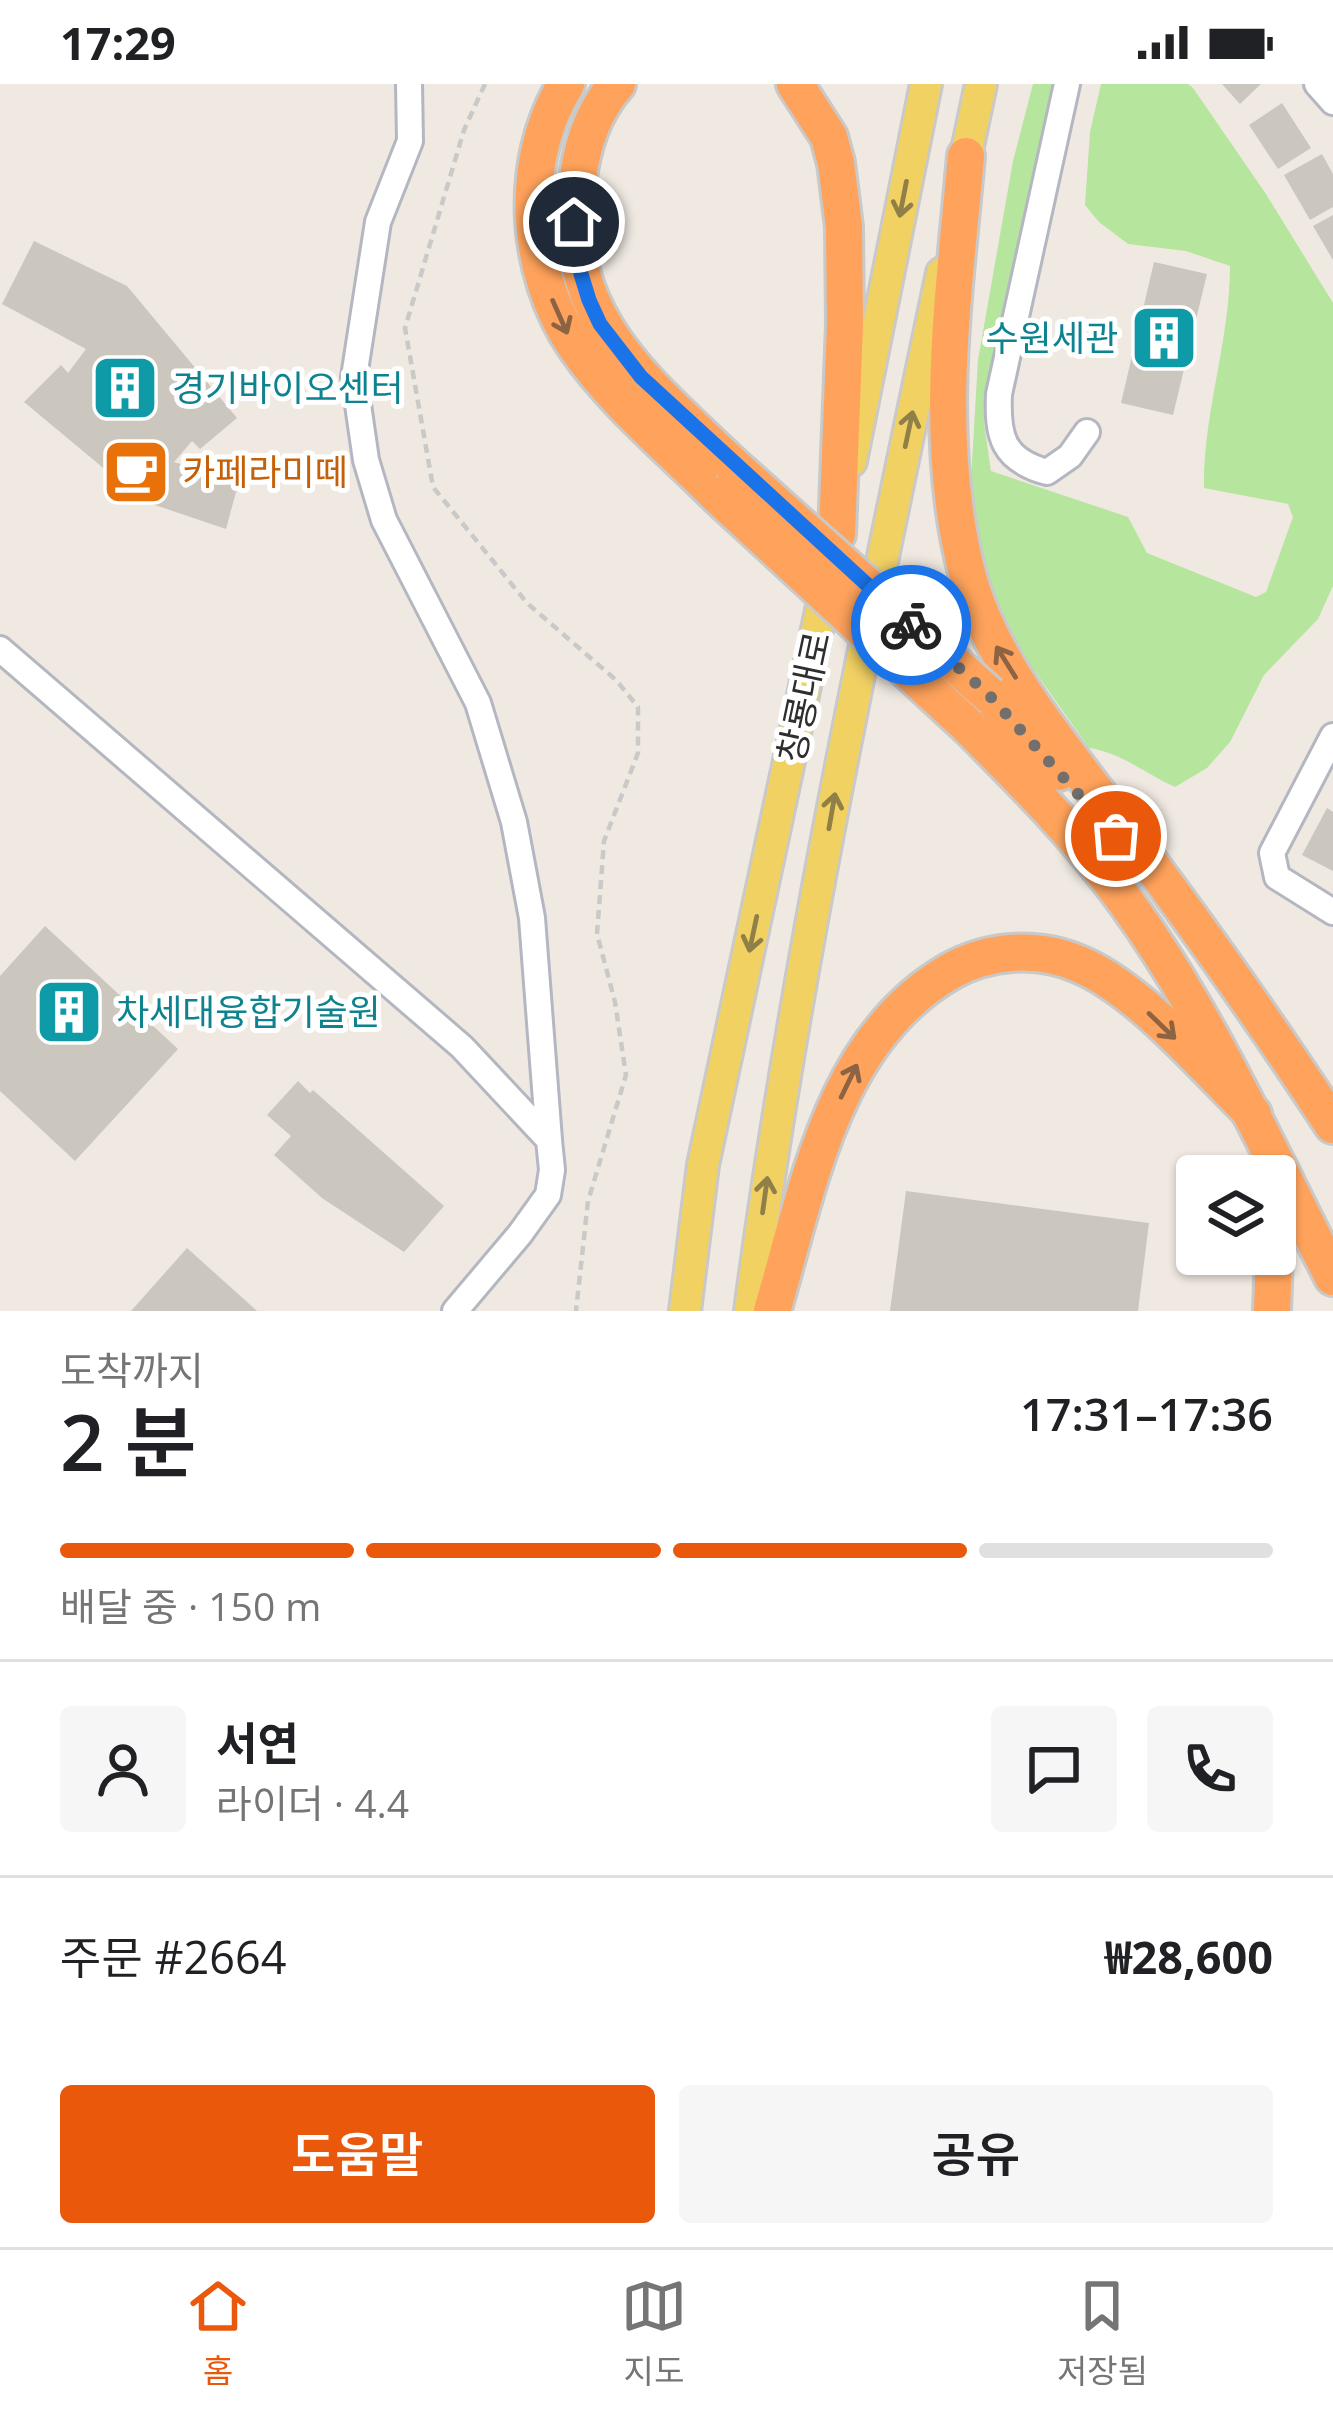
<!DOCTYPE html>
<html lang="ko">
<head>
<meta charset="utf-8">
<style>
	:root { --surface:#fff; --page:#f6f6f6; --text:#202124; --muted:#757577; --line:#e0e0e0; --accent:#ea580c }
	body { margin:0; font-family:"Open Sans","Noto Sans KR",sans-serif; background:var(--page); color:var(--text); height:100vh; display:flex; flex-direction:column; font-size:45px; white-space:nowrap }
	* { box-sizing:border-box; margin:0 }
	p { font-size:39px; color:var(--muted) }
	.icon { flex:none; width:66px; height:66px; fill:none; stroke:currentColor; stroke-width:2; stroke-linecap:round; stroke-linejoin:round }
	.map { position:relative; height:1227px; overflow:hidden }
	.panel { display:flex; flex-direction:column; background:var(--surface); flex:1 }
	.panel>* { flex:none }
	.controls { position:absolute; left:1176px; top:1071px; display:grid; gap:24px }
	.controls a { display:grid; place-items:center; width:120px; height:120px; border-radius:12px; background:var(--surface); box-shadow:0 3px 9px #0004; font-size:60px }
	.pin { position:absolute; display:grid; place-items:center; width:102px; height:102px; color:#fff; margin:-51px; border:6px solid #fff; border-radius:50%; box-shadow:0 3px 12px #0007 }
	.courier { position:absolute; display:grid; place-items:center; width:120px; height:120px; margin:-60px; border:9px solid #1a73e8; border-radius:50%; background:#fff; color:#222; box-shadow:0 3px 15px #0007 }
	.summary em { font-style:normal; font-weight:600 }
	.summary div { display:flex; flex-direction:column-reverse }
	.summary { display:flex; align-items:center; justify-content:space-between; height:204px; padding:0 60px }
	h1 { font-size:78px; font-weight:600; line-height:90px }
	.bar { display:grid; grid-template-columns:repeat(4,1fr); gap:18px 12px; align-content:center; height:144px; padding:0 60px }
	.bar i { height:15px; border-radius:9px; background:var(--line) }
	.bar .selected { background:var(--accent) }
	.bar p { grid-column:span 4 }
	.line { display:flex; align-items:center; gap:30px; padding:0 60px; border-top:3px solid var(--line) }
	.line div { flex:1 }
	.round { display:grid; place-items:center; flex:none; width:126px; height:126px; border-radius:12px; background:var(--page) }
	.cta { display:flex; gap:24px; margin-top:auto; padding:24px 60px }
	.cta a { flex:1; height:138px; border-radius:12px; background:var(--accent); color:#fff; font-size:48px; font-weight:600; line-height:138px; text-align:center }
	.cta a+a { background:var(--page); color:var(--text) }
	.status { display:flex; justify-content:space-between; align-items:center; height:84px; padding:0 60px; background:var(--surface); direction:ltr }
	.status svg { height:33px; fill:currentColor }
	.menu { display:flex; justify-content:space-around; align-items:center; height:168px; border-top:3px solid var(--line); background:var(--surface); font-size:33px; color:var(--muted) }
	.menu a { display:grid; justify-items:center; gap:6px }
	.menu .selected { color:var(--accent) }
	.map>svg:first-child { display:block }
</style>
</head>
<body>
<div class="status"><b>17:29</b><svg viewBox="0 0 49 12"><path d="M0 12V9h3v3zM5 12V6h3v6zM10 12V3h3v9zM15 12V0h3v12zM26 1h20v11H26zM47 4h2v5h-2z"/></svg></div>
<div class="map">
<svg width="1333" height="1227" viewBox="0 0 1333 1227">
	<rect width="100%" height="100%" fill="#efe9e1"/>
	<path fill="#b6e59e" d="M1033,0h21l-70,339 7,48 137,46 19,36 109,44 10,-5 27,-75 -5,-13 -84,-16c-1,-75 26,-147 26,-222l-44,-15 -58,-7 -29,-22 -14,-17 5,-73 11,-48h87l5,4 73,106 67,109v283l-15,33 -54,56 -34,67 -23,26 -32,19c-31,-14 -53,-34 -86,-39l-87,-123 -28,-79 -3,-67 7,-119 35,-199z"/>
	<g fill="#cbc7bf">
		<polygon points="1222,0 1261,0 1240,20"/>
		<polygon points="1282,19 1311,64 1278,85 1249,41"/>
		<polygon points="1322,70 1333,90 1333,123 1310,136 1284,91"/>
		<polygon points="1333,131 1333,176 1313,142"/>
		<polygon points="34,157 127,202 237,334 200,365 192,357 174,378 239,397 226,445 143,417 24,318 61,281 68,289 86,265 2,220"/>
		<polygon points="1154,178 1207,190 1173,331 1121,319"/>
		<polygon points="1327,724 1333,728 1333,787 1302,771"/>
		<polygon points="45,842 178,965 75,1077 0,1007 0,892"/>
		<polygon points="298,997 310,1009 313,1006 444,1122 404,1168 322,1114 274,1071 291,1052 267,1031"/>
		<polygon points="906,1107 1149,1139 1138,1227 890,1227"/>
		<polygon points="187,1164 257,1227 131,1227"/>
	</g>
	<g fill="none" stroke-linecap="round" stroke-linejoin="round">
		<g stroke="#b4b7c1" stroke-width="30">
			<g id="minor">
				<polyline points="409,0 410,57 378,138 354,293 366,376 384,436 478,619 514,738 532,834 549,1056"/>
				<path d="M1067,0l-68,310c-2,43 4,66 48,78l23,-16 17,-24"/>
				<polyline points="1317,0 1333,18"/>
				<polyline points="0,565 462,963 549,1056 552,1086 548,1111 520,1150 455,1227"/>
				<polyline points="1333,652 1272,769 1277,793 1333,828"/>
			</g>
		</g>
		<g stroke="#c9c9c9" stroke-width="36">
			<g id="major">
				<polyline points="961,95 981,0"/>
				<polyline points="851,377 926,0"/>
				<polyline points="685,1227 703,1081 828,494"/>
				<path d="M750,1227c46,-349 120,-694 192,-1038"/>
			</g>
		</g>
		<g stroke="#c9c9c9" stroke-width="42">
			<g id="highway">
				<path d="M566,0c-48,78 -41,188 10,263 38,55 94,101 141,148"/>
				<path d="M617,0c-25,28 -36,64 -40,101 -18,131 68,196 152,277"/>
				<polyline points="795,0 829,53 836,79 844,143 845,240 837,450"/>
				<path d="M966,72c-12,138 -34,281 1,417 25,98 108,188 167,269 69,92 136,187 199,283"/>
				<polyline points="989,611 1059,688"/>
				<path d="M968,642c56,56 111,111 158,176 84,116 142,248 207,375"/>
				<polyline points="1275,1145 1277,1088"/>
				<path d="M772,1227c36,-121 59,-270 177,-339 40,-23 90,-26 132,-7 60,26 125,103 172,149"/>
				<polyline points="1272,1227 1274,1170"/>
			</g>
		</g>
		<polyline stroke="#c9c9c9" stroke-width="4.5" stroke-dasharray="9 6" stroke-linecap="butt" points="485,0 464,46 405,244 433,403 527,519 616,596 638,623 638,669 604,757 597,850 615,918 626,991 588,1117 576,1227"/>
		<use href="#minor" stroke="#fff" stroke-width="24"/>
		<use href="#major" stroke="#f2d163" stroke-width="30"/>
		<use href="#highway" stroke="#ffa35c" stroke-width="36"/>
		<g stroke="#c9c9c9" stroke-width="42" stroke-linecap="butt">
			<g id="highway-bridge">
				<polyline points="729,378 989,611"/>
				<polyline points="717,411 968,642"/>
			</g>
		</g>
		<use href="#highway-bridge" stroke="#ffa35c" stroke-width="36"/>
	</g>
	<defs><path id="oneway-shaft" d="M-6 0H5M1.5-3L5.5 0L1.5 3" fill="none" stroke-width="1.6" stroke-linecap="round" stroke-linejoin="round" transform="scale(3)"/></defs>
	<g stroke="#908048">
		<use href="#oneway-shaft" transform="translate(903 115) rotate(101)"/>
		<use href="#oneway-shaft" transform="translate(909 345) rotate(-78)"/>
		<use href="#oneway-shaft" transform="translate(832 727) rotate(-80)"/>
		<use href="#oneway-shaft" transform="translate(753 850) rotate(102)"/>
		<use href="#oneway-shaft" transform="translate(765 1111) rotate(-82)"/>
	</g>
	<g stroke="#8c6343">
		<use href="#oneway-shaft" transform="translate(560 233) rotate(66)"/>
		<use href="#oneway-shaft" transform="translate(1006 578) rotate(-122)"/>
		<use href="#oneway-shaft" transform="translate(1162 942) rotate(44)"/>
		<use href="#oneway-shaft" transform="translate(849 997) rotate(-64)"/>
	</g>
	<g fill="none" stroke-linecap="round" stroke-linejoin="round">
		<polyline stroke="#726f6d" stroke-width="12" stroke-dasharray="0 21.6" points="911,541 989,611 1116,752"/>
		<polyline stroke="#1a73e8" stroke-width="15" points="574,138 581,190 589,216 600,240 641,293 911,541"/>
	</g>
	<defs>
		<g id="building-square" transform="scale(3.45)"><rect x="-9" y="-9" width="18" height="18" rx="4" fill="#0f9aa8" stroke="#fff"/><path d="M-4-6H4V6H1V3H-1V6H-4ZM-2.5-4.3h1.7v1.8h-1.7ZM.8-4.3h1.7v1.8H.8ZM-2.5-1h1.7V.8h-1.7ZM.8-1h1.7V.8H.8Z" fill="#fff"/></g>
		<g id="cafe-square" transform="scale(3.45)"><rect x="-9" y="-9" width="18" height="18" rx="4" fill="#e8710a" stroke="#fff"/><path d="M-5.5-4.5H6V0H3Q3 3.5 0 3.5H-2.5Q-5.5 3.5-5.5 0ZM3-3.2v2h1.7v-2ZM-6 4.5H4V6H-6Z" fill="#fff"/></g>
	</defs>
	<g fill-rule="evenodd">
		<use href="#building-square" x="1164" y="254"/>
		<use href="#building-square" x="125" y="304"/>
		<use href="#cafe-square" x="136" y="388"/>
		<use href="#building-square" x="69" y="928"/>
	</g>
	<g text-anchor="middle" stroke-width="10" stroke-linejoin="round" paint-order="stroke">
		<g font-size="36" fill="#0d838f" stroke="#fff" text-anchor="start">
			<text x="1118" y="267" text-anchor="end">수원세관</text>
			<text x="172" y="317">경기바이오센터</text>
			<text x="116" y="941">차세대융합기술원</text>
		</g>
		<g font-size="36" fill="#c56008" stroke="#fff" text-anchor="start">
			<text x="182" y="401">카페라미떼</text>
		</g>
		<g font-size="36" fill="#2e2e2e" stroke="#fff">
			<text transform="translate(804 613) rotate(-78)" y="13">창룡대로</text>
		</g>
	</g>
</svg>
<div class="controls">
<a><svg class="icon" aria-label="layers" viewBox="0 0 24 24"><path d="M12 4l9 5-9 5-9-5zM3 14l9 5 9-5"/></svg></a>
</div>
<div class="pin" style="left:1116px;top:752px;background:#ea580c"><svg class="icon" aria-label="bag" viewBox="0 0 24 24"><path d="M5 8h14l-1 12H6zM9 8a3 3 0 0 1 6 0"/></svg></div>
<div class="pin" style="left:574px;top:138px;background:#1f2937"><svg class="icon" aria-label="home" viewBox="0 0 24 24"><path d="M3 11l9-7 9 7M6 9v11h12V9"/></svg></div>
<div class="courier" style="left:911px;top:541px"><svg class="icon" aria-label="bike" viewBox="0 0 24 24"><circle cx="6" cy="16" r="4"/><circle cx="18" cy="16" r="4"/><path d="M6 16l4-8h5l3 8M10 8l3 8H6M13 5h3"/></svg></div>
</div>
<section class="panel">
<div class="summary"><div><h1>2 분</h1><p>도착까지</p></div><em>17:31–17:36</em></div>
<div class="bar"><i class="selected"></i><i class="selected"></i><i class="selected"></i><i></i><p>배달 중 · 150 m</p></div>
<div class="line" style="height:216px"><a class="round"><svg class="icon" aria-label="person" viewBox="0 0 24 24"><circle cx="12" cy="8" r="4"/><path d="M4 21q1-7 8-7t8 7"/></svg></a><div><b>서연</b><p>라이더 · 4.4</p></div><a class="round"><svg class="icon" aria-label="chat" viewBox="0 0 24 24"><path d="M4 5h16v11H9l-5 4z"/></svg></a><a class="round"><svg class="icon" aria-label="phone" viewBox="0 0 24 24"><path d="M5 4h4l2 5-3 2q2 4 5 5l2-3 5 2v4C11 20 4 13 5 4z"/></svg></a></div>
<div class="line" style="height:156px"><div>주문 #2664</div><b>₩28,600</b></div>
<div class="cta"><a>도움말</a><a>공유</a></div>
</section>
<nav class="menu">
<a class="selected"><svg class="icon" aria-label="home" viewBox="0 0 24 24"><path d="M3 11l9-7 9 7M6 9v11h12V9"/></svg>홈</a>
<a><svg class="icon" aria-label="map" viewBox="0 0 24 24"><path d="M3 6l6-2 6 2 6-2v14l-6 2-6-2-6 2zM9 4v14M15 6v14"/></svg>지도</a>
<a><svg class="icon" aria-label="saved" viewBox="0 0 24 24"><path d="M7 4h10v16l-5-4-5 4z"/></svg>저장됨</a>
</nav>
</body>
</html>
